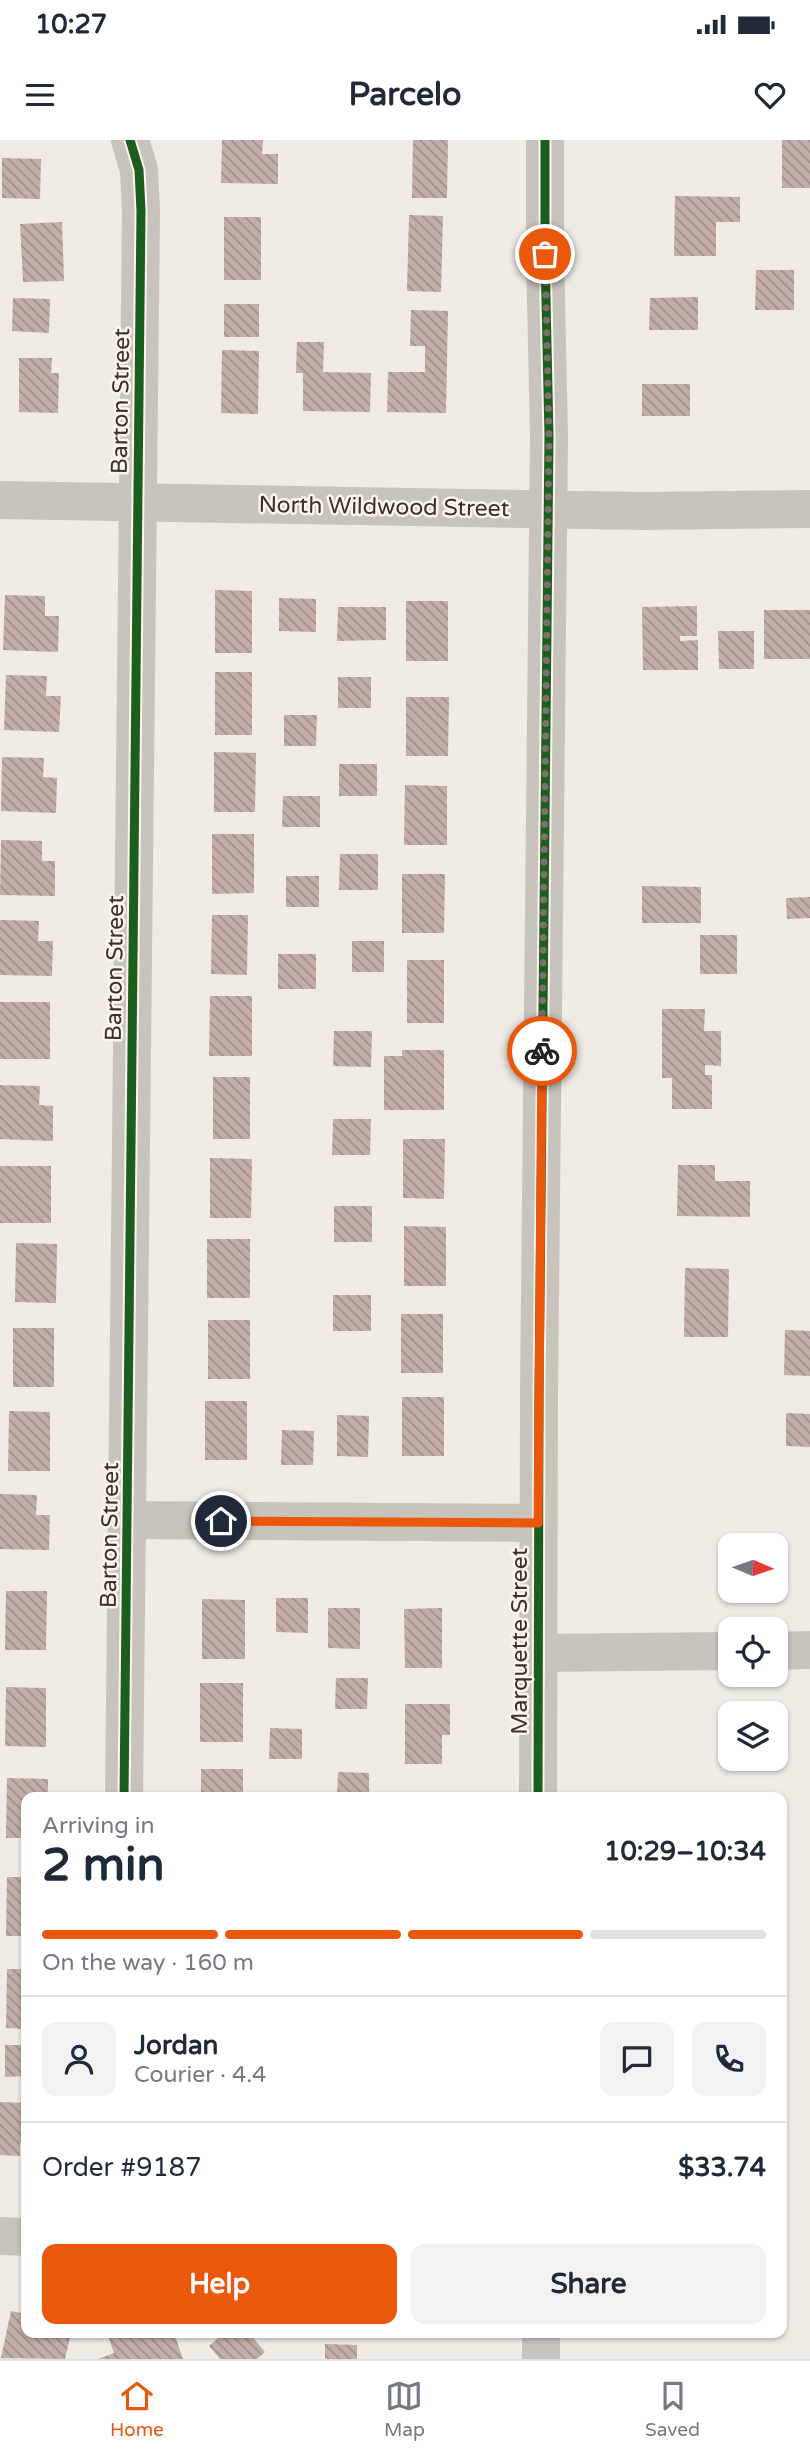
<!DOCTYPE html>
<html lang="en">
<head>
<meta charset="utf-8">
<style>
	:root { --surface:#fff; --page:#f2f2f3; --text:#1f2937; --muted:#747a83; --line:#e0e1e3; --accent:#ea580c }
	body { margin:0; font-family:"Varela Round",sans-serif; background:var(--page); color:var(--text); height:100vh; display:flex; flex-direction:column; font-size:26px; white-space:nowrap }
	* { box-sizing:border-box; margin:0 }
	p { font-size:23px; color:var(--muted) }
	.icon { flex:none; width:38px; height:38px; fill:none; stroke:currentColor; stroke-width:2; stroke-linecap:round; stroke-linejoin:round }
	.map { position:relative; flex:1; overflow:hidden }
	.details { position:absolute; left:21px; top:1652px; width:766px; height:546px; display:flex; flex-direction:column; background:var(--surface); border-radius:14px; box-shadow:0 2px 5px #0004 }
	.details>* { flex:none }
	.needle { width:46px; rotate:92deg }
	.fabs { position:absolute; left:718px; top:1393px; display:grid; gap:14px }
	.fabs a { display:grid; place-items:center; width:70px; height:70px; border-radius:14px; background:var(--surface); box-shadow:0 2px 5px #0004; font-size:35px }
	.pin { position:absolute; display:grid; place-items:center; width:60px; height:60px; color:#fff; margin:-30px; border:4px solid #fff; border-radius:50%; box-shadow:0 2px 7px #0007 }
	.courier { position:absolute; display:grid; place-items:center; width:70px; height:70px; margin:-35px; border:5px solid #ea580c; border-radius:50%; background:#fff; color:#222; box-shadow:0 2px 9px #0007 }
	.overview em { font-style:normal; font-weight:700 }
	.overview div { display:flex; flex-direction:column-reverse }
	.overview { display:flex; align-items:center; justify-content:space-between; height:119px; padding:0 21px }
	h1 { font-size:46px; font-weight:700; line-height:52px }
	.bar { display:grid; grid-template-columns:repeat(4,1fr); gap:10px 7px; align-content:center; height:84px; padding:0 21px }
	.bar i { height:9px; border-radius:5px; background:var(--line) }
	.bar .selected { background:var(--accent) }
	.bar p { grid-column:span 4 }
	.line { display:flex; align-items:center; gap:18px; padding:0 21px; border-top:2px solid var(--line) }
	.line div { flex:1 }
	.round { display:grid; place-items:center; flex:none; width:74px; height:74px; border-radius:14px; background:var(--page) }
	.button { display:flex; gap:14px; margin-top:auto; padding:14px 21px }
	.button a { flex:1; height:80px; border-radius:14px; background:var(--accent); color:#fff; font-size:28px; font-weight:700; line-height:80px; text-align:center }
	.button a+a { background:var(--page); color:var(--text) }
	.status { display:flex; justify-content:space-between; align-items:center; height:49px; padding:0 35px; background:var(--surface); direction:ltr }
	.status svg { height:19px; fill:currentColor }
	header { display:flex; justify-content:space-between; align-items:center; height:91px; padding:0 21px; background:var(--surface); font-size:32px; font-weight:700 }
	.dock { display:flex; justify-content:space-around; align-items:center; height:98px; border-top:2px solid var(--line); background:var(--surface); font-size:19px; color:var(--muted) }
	.dock a { display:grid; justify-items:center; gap:4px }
	.dock .selected { color:var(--accent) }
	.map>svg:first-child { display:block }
</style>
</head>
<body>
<div class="status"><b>10:27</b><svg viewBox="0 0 49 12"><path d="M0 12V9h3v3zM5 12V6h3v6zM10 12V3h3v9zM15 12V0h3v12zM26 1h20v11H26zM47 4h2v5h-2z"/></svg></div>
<header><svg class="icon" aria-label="menu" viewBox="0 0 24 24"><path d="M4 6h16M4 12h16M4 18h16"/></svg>Parcelo<svg class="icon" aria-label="heart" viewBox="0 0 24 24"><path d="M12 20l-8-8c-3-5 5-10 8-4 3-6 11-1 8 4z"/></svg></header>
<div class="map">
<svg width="810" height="2219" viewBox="0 0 810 2219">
	<defs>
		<pattern id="building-back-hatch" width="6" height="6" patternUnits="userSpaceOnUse" patternTransform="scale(1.75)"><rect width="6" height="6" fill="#c3afa7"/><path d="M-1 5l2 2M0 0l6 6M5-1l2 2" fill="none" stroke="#a08f88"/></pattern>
	</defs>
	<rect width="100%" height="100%" fill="#f0ebe5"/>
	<g fill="url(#building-back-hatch)">
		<polygon points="222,0 263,0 262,14 278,14 278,44 221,43"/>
		<polygon points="413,0 448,0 447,58 412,58"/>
		<rect x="782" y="0" width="28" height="48"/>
		<polygon points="2,18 41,19 40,59 2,58"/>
		<polygon points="675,56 740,57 740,82 716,82 716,116 674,116"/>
		<polygon points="409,75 443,76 441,152 407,151"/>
		<rect x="224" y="77" width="37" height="63"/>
		<polygon points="62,82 64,141 23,142 20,84"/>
		<polygon points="756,130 794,130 794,170 755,170"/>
		<polygon points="698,157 698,190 649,190 650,158"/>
		<polygon points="13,158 50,159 49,193 12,191"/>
		<rect x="224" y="164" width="35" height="33"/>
		<polygon points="411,170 448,171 446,273 387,272 388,232 425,232 425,206 410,206"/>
		<polygon points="297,202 324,202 323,232 371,233 370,272 303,271 303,233 296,233"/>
		<polygon points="222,210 259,211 258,274 221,273"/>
		<polygon points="19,218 52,218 51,233 59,233 58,273 19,272"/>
		<rect x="642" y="244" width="48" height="32"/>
		<polygon points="215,450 252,451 252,513 215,513"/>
		<polygon points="5,455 45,456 45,476 59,476 58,512 3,510"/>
		<polygon points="279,458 316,459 316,492 279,491"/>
		<rect x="406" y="461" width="42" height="60"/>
		<polygon points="697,466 697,496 680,496 680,501 698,500 698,530 643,530 642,467"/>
		<polygon points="338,467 386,467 386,500 337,501"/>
		<rect x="764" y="470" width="46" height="49"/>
		<polygon points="718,491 754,491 754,529 719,529"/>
		<rect x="215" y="532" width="37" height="63"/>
		<polygon points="6,535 47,536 46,556 61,556 59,592 4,590"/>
		<rect x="338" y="537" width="33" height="31"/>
		<polygon points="406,557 449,557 448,616 406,616"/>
		<polygon points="284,575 317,575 316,606 284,606"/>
		<polygon points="214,612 256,613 255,672 214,672"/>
		<polygon points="2,617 44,618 43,637 57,638 56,673 1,671"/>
		<rect x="339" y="624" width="38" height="32"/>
		<polygon points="405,645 447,646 447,705 404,705"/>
		<polygon points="283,656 320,656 320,687 282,687"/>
		<polygon points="212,694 254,694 254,753 212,754"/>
		<polygon points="1,700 42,701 42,721 55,721 55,756 0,755"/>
		<polygon points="340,714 378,714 378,750 339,750"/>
		<polygon points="402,734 445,734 444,793 402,793"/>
		<rect x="286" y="736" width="33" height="31"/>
		<polygon points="642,746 701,747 701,783 642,783"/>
		<polygon points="810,757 810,778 787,779 786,758"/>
		<polygon points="212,775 248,775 247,835 211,834"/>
		<polygon points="0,780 39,781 38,801 53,801 52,836 0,835"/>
		<rect x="700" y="795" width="37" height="39"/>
		<rect x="352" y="801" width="32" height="31"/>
		<rect x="278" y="814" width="38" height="35"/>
		<rect x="407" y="820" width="37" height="63"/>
		<polygon points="210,856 252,856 252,916 209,916"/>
		<rect x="0" y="862" width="50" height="57"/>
		<polygon points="662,869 705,869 704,891 721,891 721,926 705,925 705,935 712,935 712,969 672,969 672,938 662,938"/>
		<polygon points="334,891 372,891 371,927 333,926"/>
		<polygon points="402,910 444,910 444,970 384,970 384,916 402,916"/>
		<rect x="213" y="937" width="37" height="62"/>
		<polygon points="0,945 40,946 39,965 53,966 53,1001 0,999"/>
		<polygon points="333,979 371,979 370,1015 332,1015"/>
		<polygon points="403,999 445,999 444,1059 403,1058"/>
		<polygon points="210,1018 252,1019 251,1078 210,1078"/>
		<polygon points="678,1025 715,1025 715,1041 750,1041 750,1077 677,1076"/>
		<rect x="0" y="1026" width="51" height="57"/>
		<rect x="334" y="1066" width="38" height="36"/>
		<polygon points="404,1086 446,1087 446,1146 404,1146"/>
		<rect x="207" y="1099" width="43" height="59"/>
		<polygon points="16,1103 57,1104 56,1163 15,1162"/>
		<polygon points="685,1128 729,1129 728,1197 684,1197"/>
		<rect x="333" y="1155" width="38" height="36"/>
		<rect x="401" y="1174" width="42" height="59"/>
		<rect x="208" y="1180" width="42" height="59"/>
		<rect x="13" y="1188" width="41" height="59"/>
		<polygon points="785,1190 810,1191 810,1236 784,1235"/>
		<rect x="402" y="1257" width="42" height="59"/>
		<rect x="205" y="1261" width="42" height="59"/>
		<polygon points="9,1271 50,1272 50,1331 8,1331"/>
		<polygon points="786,1273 810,1274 810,1307 786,1306"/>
		<polygon points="337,1275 369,1276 368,1317 337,1316"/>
		<polygon points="282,1290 314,1291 313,1325 281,1325"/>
		<polygon points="0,1354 37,1355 36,1375 50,1375 49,1410 0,1409"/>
		<polygon points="6,1451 47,1451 46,1510 5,1510"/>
		<polygon points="276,1458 308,1458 308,1493 276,1492"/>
		<polygon points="202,1459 245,1460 245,1519 202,1519"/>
		<polygon points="328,1468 360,1468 360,1509 328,1508"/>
		<polygon points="442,1468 442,1528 405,1528 404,1469"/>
		<polygon points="336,1538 368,1538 367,1569 335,1569"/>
		<rect x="200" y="1543" width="43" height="59"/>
		<polygon points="6,1547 46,1548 46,1607 5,1606"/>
		<polygon points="405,1564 450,1564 450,1595 442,1595 442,1624 405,1624"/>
		<polygon points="270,1588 302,1589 302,1619 269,1619"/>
		<rect x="201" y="1629" width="42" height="28"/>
		<polygon points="338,1632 369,1633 369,1657 337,1657"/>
		<polygon points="7,1638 48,1639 48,1657 26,1657 26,1698 6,1698"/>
		<polygon points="7,1737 26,1737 26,1796 6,1796"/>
		<polygon points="7,1829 26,1829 26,1889 6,1888"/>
		<polygon points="5,1905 26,1905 26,1936 5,1937"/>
		<polygon points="0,1962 26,1963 26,2003 20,2003 20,2016 0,2015"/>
		<polygon points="11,2171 26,2174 26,2193 71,2193 65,2219 1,2218"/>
		<polygon points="107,2193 174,2193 183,2219 98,2219 114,2213"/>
		<polygon points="224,2193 249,2193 265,2212 257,2219 220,2219 209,2206"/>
		<rect x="403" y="2193" width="37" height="4"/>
		<polygon points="325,2204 357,2205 357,2219 325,2219"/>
	</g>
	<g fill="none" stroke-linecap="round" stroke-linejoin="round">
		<g stroke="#c9c3be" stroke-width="38">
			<polyline points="0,360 644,371 810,369"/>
			<polyline points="128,1380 538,1383"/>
			<polyline points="775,1511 810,1510"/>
			<polyline points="537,1513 730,1511"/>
			<polyline points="124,1657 141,71 139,30 130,0"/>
			<polyline points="538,1657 539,1252 549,296 545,114 545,0"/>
			<polyline points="0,2096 26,2097"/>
			<polyline points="541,2193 541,2219"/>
		</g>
		<g stroke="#fbf5ee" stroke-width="13">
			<g id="cycleway">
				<polyline points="124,1657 141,71 139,30 130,0"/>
				<polyline points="538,1657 539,1252 549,296 545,114 545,0"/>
			</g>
		</g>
		<use href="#cycleway" stroke="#1b5e20" stroke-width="9"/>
	</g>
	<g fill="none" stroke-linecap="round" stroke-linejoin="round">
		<polyline stroke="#7a716c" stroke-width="7" stroke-dasharray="0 12.6" points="542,911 549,296 545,114"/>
		<polyline stroke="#ea580c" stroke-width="9" points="221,1381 538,1383 542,911"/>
	</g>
	<g text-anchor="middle" stroke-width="5" stroke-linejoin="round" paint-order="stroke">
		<g font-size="23" fill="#3b302b" stroke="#fbf5ee">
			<text transform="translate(120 261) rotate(-89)" y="8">Barton Street</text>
			<text transform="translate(384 366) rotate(1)" y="8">North Wildwood Street</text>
			<text transform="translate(114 828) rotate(-89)" y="8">Barton Street</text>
			<text transform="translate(109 1395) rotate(-89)" y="8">Barton Street</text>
			<text transform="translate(519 1501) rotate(-90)" y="8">Marquette Street</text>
		</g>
	</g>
</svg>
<div class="fabs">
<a><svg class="needle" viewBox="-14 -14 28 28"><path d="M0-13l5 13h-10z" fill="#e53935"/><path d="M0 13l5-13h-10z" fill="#747a83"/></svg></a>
<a><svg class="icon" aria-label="locate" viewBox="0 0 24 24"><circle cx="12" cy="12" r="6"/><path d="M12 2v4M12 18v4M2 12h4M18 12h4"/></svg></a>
<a><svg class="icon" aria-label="layers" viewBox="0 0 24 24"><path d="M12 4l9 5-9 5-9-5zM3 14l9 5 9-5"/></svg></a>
</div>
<div class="pin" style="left:545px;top:114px;background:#ea580c"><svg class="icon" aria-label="bag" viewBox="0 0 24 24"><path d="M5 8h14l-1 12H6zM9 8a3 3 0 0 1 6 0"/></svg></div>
<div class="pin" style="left:221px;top:1381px;background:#1f2937"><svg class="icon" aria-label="home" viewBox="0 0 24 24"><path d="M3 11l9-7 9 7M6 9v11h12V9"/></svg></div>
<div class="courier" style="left:542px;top:911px"><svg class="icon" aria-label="bike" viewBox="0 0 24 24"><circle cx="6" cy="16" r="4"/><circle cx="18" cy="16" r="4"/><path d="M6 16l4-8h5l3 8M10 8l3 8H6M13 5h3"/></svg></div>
<section class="details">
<div class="overview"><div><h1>2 min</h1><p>Arriving in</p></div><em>10:29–10:34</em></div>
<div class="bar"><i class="selected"></i><i class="selected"></i><i class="selected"></i><i></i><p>On the way · 160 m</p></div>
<div class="line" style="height:126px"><a class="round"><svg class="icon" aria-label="person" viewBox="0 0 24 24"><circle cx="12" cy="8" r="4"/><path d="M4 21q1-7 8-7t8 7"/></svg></a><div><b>Jordan</b><p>Courier · 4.4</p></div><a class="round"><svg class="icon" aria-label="chat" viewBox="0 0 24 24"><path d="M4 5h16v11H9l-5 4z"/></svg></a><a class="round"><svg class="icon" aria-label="phone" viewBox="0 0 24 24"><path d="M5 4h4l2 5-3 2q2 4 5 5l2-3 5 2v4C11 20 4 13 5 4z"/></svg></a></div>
<div class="line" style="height:91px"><div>Order #9187</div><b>$33.74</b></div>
<div class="button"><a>Help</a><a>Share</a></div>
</section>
</div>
<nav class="dock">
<a class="selected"><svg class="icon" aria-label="home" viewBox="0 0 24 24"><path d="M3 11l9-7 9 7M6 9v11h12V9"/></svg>Home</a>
<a><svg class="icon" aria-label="map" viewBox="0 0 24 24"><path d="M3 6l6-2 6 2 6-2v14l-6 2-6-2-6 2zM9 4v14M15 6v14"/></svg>Map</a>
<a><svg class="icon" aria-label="saved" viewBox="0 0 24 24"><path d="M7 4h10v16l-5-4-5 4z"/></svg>Saved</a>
</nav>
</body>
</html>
